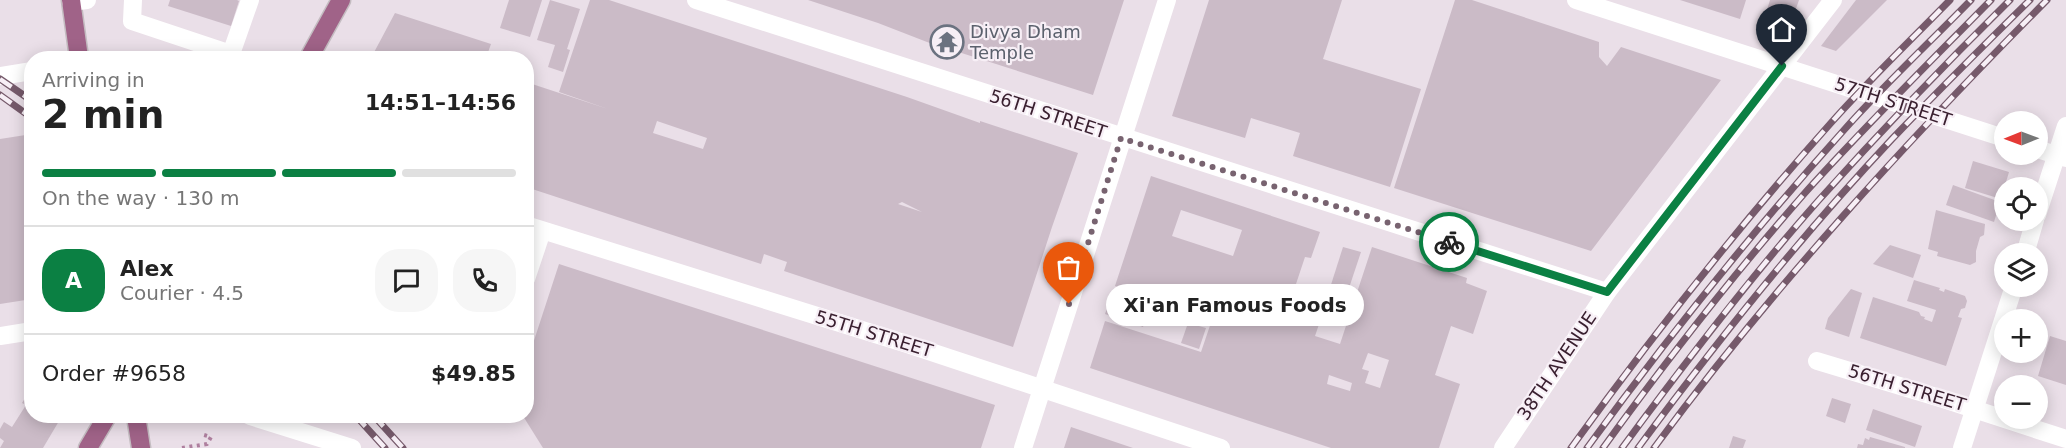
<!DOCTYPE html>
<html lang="en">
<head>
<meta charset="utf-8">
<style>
	:root { --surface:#fff; --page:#f6f6f6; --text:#222; --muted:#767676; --line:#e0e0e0; --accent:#0b8043 }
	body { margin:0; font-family:"DejaVu Sans",sans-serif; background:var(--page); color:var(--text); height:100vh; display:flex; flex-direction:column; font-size:22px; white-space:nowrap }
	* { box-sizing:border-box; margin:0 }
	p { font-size:20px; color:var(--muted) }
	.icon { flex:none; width:33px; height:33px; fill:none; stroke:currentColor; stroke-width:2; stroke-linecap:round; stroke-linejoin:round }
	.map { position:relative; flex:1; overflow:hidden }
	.sheet { position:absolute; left:24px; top:51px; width:510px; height:372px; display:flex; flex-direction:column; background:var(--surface); border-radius:24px; box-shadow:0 3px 15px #0003 }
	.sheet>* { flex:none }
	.needle { width:39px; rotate:269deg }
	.tools { position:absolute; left:1994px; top:111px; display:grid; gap:12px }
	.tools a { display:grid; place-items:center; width:54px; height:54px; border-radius:50%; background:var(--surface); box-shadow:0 3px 15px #0003; font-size:30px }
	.pin { position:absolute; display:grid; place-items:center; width:51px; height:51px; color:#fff; margin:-62px -26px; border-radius:50% 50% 50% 0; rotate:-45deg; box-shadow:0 0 6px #0007 }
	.pin .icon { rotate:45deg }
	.courier { position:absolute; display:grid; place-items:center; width:60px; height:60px; margin:-30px; border:4px solid #0b8043; border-radius:50%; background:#fff; color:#222; box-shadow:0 2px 8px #0007 }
	.bubble { position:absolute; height:42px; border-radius:21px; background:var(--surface); box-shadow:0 3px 15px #0003; font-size:20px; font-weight:700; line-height:42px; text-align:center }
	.overview em { font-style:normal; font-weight:700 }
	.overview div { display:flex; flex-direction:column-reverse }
	.overview { display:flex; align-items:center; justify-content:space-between; height:102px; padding:0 18px }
	h1 { font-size:39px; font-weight:700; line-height:45px }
	.bar { display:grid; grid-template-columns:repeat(4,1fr); gap:9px 6px; align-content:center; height:72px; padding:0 18px }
	.bar i { height:8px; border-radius:4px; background:var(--line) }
	.bar .selected { background:var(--accent) }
	.bar p { grid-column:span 4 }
	.line { display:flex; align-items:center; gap:15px; padding:0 18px; border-top:2px solid var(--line) }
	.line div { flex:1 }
	.round { display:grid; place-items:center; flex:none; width:63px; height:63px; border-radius:24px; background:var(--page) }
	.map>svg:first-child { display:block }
</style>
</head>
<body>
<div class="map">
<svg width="2066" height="448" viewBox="0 0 2066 448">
	<rect width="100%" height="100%" fill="#eadfe8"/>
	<g fill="#cbbbc7" fill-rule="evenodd">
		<polygon points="170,0 237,0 239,1 231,26 168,6"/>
		<polygon points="509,0 542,0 530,37 500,28"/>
		<polygon points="550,0 580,9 567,49 570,50 563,72 548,67 555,45 537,40"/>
		<path d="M590,0h19l298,97 73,26v-2l98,32 -26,74 -39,120 -229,-76 3,-9 -23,-8 -3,10 -235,-77v-105l82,27 -49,-17zM657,121l50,17 -4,11 -50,-16zM902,202l20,10 -24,-8z"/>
		<polygon points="808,0 1124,0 1093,95 927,42 878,23"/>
		<polygon points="1209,0 1342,0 1323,59 1421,89 1390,187 1293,156 1300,133 1251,118 1245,138 1172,116"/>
		<polygon points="1455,0 1472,0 1599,42 1599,57 1607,66 1621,47 1721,80 1591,251 1394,188"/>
		<polygon points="1680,0 1746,0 1740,19"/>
		<polygon points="1770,0 1799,0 1789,29 1766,20 1768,14 1766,13"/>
		<polygon points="1856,0 1887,0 1836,51 1821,46"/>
		<polygon points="395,13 491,44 486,58 371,58"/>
		<polygon points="32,134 32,299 0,304 0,139"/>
		<polygon points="1973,161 2009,172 2001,199 1965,188"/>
		<path d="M1151,176l169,56 -9,26 -6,-1 -15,45 24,8 6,-21 10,3 -15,44 25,8 32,-97 95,31 -1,5 21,8 -14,43 -22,-8 -16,49 25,9 -21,64h-108l-241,-80 15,-47 96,31 17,-50 -26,-8 -5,16 -72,-24zM1181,210l61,20 -9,26 -61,-20zM1368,353l21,7 -9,28 -15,-5 4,-12 -7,-2zM1329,375l23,8 -2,8 -23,-7z"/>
		<polygon points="1953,185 2000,202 1994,222 1946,205"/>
		<polygon points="1936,210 1985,224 1984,235 1980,237 1976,251 1976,262 1970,265 1937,256 1938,252 1928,249"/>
		<polygon points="1890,245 1921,255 1913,278 1873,264"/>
		<polygon points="1343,247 1361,252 1346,297 1329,291"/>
		<polygon points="559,264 995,405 981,448 543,448 523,416 526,416 526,365"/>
		<polygon points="1914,280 1940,288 1939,290 1944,292 1945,289 1965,296 1967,301 1965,308 1961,309 1958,317 1962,318 1946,366 1860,338 1873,297 1919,312 1921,316 1925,317 1924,319 1932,322 1936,310 1907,301"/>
		<polygon points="1851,289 1862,293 1849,337 1825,329 1828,318"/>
		<polygon points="1111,297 1162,314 1158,325 1145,321 1143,327 1105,314"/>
		<polygon points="1188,323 1206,328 1199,349 1181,343"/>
		<polygon points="2050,336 2066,341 2066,385 2038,376"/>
		<polygon points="32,387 32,416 62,416 43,448 0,448 4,441 0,438 0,429 4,422 12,427 26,405 22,403"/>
		<polygon points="1832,398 1851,404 1845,423 1826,416"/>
		<polygon points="1873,409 1922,426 1915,447 1866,430"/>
		<polygon points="1071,427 1133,448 1064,448"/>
		<polygon points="1733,436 1746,440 1743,448 1729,448"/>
		<polygon points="1870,437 1905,447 1905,448 1857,448 1858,444 1863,445 1865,438 1869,440"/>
	</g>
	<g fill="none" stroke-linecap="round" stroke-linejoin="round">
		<g stroke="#c4bcc1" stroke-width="21">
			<g id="major">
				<polyline points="71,0 79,58"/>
				<polyline points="309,58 341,0"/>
				<polyline points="136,416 141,448"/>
				<polyline points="88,448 107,416"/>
			</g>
		</g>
		<polyline stroke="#ae7f9e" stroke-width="4" stroke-dasharray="3 4.5" stroke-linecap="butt" points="182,448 207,444 211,437 204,435"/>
		<g stroke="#fff" stroke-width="18">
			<polyline points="133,0 132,21 231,54 250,0"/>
			<polyline points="696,0 1607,292"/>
			<polyline points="1576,0 2004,138"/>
			<polyline points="71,2 87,0"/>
			<polyline points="0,76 32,71"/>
			<polyline points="2037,149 2066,158"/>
			<polyline points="2037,215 2066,126"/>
			<polyline points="526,225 907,344 1221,448"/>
			<polyline points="2025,254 2035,220"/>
			<polyline points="526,279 542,231"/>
			<polyline points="0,336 32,331"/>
			<polyline points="1817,361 1943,399 2066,439"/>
			<polyline points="250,416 352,448"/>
			<polyline points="1023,448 1167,0"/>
			<polyline points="1503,448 1607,292 1833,0"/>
			<polyline points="1962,448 2014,286"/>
		</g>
		<use href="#major" stroke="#a06388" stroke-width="18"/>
		<g stroke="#765a6b" stroke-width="7">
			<g id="rail">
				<polyline points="0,79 32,101"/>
				<polyline points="0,95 32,118"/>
				<polyline points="356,416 385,448"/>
				<polyline points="374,416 403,448"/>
				<path d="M1571,448c81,-112 167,-221 259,-324 38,-43 80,-83 120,-124"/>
				<path d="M1587,448c80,-110 166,-217 257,-318 40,-45 85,-87 127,-130"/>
				<path d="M1603,448c63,-87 130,-173 201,-254 60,-67 124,-130 187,-194"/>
				<path d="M1622,448c62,-84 126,-168 196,-247 62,-69 126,-136 192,-201"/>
				<path d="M1638,448c79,-107 163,-212 254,-309 45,-47 91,-93 138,-139"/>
				<path d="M1654,448c118,-160 253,-307 393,-448"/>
			</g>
		</g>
		<use href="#rail" stroke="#f7eff6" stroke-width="4.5" stroke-dasharray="14" stroke-linecap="butt"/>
	</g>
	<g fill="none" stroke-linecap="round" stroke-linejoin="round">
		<polyline stroke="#786370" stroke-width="6" stroke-dasharray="0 10.8" points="1069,304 1121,138 1449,242"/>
		<polyline stroke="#0b8043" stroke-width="8" points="1449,242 1607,292 1782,66"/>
	</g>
	<defs>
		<g id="temple-ring" transform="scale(1.725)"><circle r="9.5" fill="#f7eff6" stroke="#6b7280" stroke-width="1.5"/><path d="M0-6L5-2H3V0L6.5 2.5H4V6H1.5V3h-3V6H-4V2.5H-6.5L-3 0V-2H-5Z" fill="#6b7280"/></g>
	</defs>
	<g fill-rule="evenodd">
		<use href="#temple-ring" x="947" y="42"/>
	</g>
	<g text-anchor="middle" stroke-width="4.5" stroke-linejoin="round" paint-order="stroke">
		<g font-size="18" fill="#5b616d" stroke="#f7eff6" text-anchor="start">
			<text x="970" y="38">Divya Dham<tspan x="970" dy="21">Temple</tspan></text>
		</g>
		<g font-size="18" fill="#3a2030" stroke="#f7eff6">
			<text transform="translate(1893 102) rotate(18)" y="6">57TH STREET</text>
			<text transform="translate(1048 114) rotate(18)" y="6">56TH STREET</text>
			<text transform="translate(874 334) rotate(17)" y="6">55TH STREET</text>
			<text transform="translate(1557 366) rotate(-56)" y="6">38TH AVENUE</text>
			<text transform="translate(1907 388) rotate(17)" y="6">56TH STREET</text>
		</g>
	</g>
</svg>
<div class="tools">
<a><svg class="needle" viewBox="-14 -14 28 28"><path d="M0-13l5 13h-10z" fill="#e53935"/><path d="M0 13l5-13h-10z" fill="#767676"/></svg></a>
<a><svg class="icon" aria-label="locate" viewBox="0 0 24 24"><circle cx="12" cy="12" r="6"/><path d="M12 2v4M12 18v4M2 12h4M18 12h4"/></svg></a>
<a><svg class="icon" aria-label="layers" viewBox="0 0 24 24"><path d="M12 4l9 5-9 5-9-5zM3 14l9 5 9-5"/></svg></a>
<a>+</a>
<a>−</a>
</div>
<div class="pin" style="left:1069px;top:304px;background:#ea580c"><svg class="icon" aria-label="bag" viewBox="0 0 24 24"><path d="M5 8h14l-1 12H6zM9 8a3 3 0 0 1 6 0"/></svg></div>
<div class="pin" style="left:1782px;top:66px;background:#1f2937"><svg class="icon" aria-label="home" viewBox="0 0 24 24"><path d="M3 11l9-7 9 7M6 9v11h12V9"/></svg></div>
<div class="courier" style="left:1449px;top:242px"><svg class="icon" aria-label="bike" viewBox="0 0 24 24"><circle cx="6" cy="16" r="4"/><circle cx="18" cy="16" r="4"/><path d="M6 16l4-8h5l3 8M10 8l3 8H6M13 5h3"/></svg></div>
<div class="bubble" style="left:1106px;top:284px;width:258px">Xi'an Famous Foods</div>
<section class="sheet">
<div class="overview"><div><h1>2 min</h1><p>Arriving in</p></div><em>14:51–14:56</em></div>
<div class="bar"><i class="selected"></i><i class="selected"></i><i class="selected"></i><i></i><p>On the way · 130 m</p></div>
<div class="line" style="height:108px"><b class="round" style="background:var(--accent);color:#fff">A</b><div><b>Alex</b><p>Courier · 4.5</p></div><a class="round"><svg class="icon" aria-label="chat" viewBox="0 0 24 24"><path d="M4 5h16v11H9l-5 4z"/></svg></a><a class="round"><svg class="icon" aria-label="phone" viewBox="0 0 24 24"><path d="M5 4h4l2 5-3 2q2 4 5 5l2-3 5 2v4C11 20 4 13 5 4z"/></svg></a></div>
<div class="line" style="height:78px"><div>Order #9658</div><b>$49.85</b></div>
</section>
</div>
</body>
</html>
